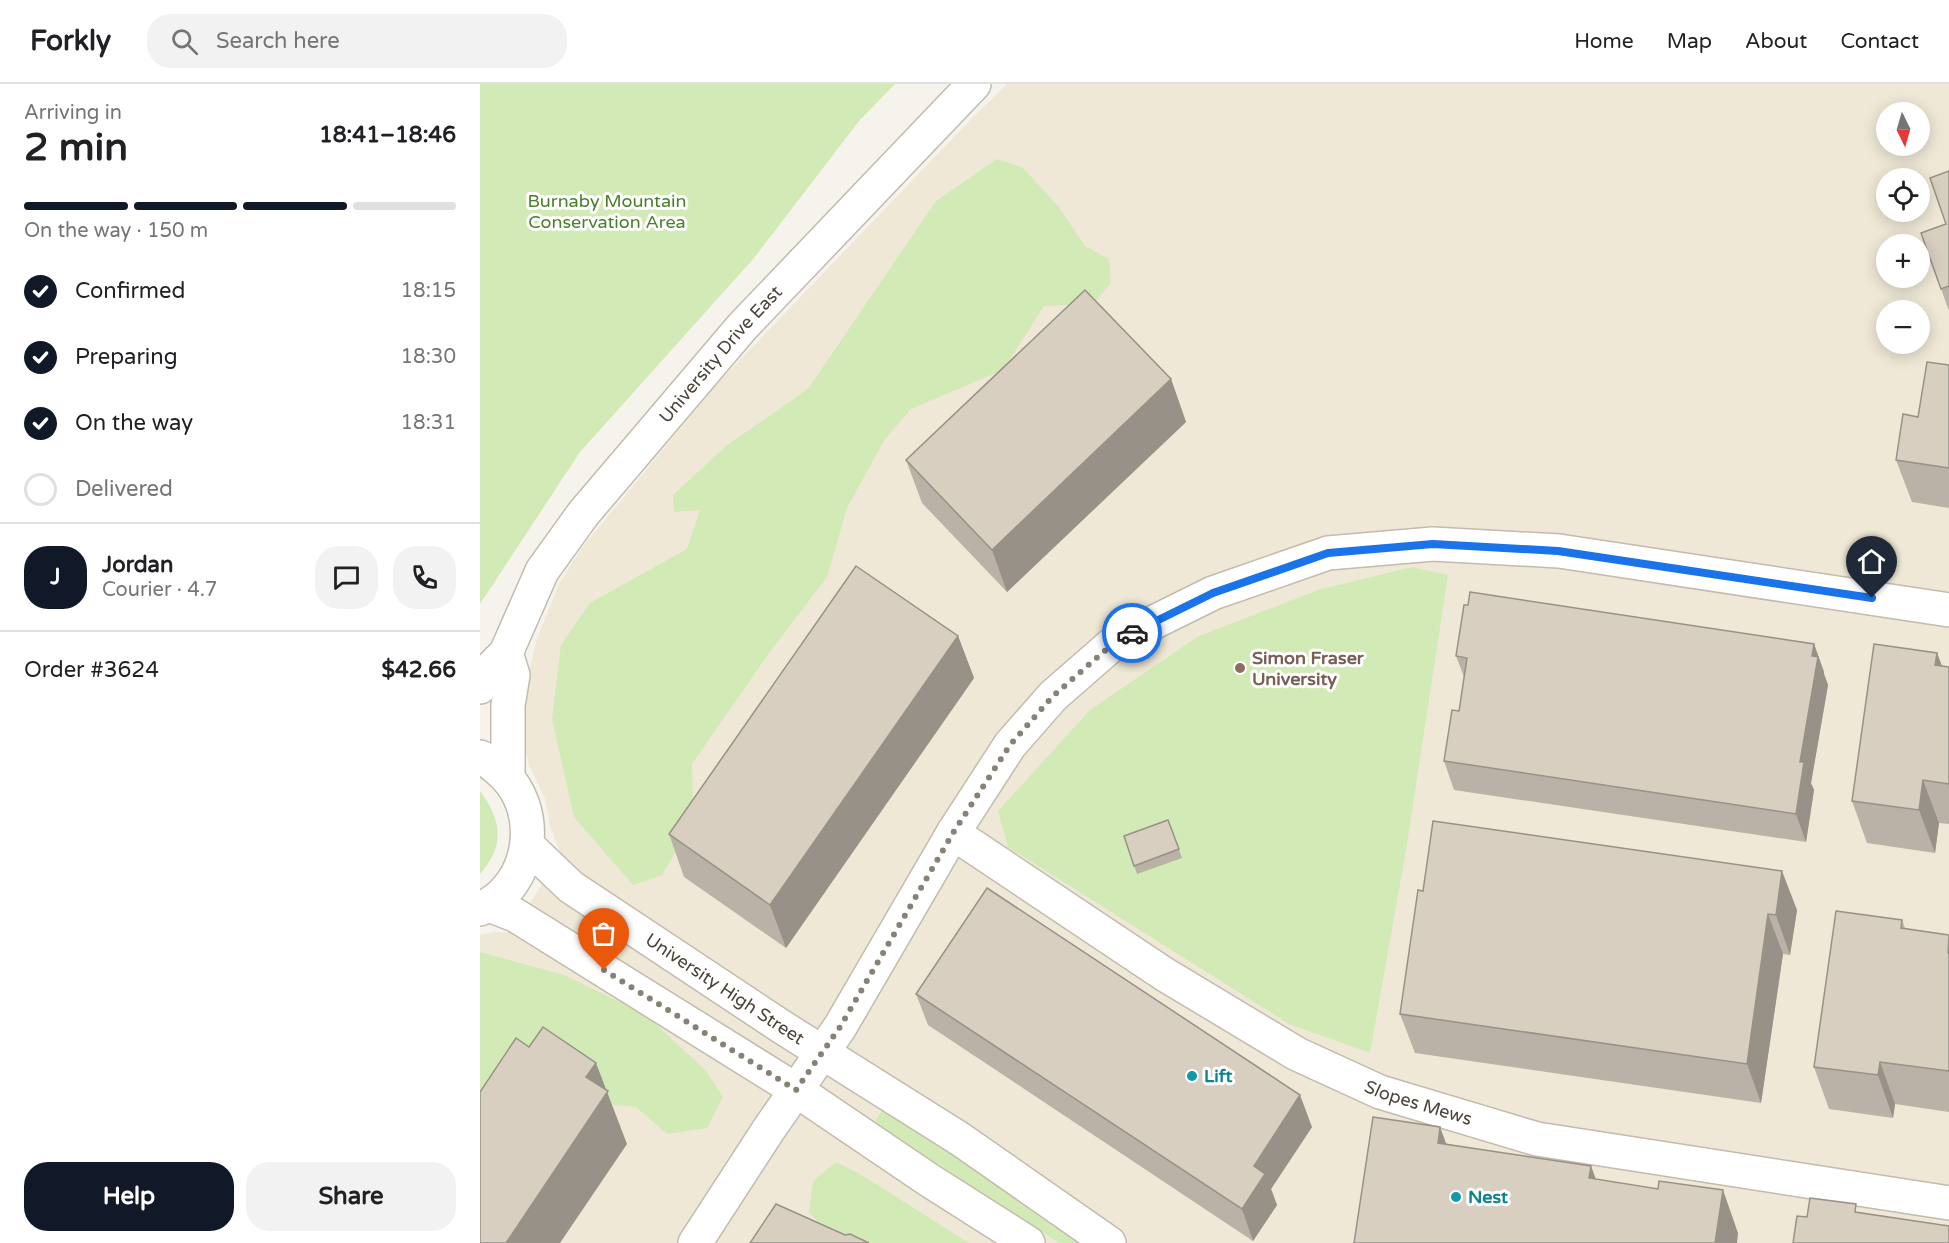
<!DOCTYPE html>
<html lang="en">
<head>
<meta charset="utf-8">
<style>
	:root { --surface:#fff; --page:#f2f2f2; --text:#202124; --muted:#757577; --line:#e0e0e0; --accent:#111827 }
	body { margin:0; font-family:"Varela Round",sans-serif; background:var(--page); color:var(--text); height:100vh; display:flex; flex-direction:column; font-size:22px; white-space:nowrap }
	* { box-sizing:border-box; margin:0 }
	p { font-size:20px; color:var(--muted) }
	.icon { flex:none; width:33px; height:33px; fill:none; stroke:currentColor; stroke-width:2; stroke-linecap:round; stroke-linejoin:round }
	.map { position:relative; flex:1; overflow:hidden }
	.side { display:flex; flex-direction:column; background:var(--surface); width:480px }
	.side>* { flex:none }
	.needle { width:39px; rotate:175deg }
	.tools { position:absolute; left:1396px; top:18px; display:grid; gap:12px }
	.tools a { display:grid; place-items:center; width:54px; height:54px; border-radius:50%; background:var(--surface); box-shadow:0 3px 15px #0003; font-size:30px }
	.pin { position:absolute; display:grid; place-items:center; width:51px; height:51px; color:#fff; margin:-62px -26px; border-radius:50% 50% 50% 0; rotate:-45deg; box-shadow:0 0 6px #0007 }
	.pin .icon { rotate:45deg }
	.courier { position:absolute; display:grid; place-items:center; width:60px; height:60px; margin:-30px; border:4px solid #1a73e8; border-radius:50%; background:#fff; color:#222; box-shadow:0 2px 8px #0007 }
	.summary em { font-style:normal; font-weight:700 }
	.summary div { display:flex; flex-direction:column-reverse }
	.summary { display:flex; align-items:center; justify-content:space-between; height:102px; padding:0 24px }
	h1 { font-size:39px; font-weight:700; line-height:45px }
	.bar { display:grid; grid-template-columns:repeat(4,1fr); gap:9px 6px; align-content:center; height:72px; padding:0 24px }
	.bar i { height:8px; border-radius:4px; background:var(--line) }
	.bar .selected { background:var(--accent) }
	.bar p { grid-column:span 4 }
	.line { display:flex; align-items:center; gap:15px; padding:0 24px; border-top:2px solid var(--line) }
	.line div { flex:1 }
	.round { display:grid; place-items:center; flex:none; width:63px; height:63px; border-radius:24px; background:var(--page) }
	ol { padding:0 24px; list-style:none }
	li { display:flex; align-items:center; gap:18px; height:66px }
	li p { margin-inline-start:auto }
	li .icon { padding:6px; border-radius:50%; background:var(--accent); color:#fff; stroke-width:4 }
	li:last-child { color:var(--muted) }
	li i { width:33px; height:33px; border:3px solid var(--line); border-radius:50% }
	.cta { display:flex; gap:12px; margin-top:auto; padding:12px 24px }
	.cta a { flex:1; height:69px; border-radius:24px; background:var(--accent); color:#fff; font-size:24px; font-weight:700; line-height:69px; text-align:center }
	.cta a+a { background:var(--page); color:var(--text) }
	header { display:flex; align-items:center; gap:36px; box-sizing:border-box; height:84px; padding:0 30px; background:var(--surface); border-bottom:2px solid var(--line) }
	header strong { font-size:28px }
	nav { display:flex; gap:33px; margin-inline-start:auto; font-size:21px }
	.search { width:420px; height:54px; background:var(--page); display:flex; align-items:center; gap:15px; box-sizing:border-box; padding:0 21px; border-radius:24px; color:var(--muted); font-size:22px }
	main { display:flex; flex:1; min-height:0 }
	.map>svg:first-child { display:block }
</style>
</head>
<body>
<header>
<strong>Forkly</strong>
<div class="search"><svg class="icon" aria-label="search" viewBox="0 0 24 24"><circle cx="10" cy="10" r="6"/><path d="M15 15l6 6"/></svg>Search here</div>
<nav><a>Home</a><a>Map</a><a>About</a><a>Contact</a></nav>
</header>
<main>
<section class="side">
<div class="summary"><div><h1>2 min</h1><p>Arriving in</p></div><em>18:41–18:46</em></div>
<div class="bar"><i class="selected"></i><i class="selected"></i><i class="selected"></i><i></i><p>On the way · 150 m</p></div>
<ol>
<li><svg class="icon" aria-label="check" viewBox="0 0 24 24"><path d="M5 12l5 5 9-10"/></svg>Confirmed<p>18:15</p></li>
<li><svg class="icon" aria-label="check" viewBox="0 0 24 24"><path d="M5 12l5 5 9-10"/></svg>Preparing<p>18:30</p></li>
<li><svg class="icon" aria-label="check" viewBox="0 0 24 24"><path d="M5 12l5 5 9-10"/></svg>On the way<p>18:31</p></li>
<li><i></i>Delivered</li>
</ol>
<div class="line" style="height:108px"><b class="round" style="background:var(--accent);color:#fff">J</b><div><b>Jordan</b><p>Courier · 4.7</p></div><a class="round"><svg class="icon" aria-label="chat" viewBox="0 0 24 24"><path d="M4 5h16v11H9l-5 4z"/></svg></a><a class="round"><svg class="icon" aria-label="phone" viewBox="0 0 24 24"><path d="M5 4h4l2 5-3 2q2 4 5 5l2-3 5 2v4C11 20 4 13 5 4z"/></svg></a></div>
<div class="line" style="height:78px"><div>Order #3624</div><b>$42.66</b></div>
<div class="cta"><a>Help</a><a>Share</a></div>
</section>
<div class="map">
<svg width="1469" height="1159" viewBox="0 0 1469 1159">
	<rect width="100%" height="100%" fill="#f6f3ec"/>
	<path fill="#efe8d6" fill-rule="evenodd" d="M527,0h942v1159h-1469v-308l14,-3h17l50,-77 -11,-29 -5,-27 -16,-34 -7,-28 2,-42 12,-54 23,-57 22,-35 135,-164 261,-272zM1407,28h33v34h-33zM1407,94h33v34h-33zM1407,160h33v34h-33zM1407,226h33v34h-33z"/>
	<g fill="#d2eab5">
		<polygon points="0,0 415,0 379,37 274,174 100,368 0,520"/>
		<polygon points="517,75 542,83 578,122 605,162 629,175 631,199 613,220 564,222 523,286 431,325 405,355 367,424 347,493 289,569 212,680 213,724 207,749 182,791 153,801 94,733 72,635 81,561 110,519 207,465 220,426 194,428 193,411 246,362 328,305 456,117"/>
		<polygon points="932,483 968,491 926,766 890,969 809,940 528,763 518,727 610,626 717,553 838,506"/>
		<path d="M0,707c22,29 25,55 0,83z"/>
		<polygon points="0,868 84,891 165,930 226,987 243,1013 227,1044 187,1050 156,1023 134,1021 104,1005 0,1063"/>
		<polygon points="403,1025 612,1159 579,1159 397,1040 396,1036"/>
		<polygon points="356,1078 380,1090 489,1159 357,1159 329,1128 333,1097"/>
	</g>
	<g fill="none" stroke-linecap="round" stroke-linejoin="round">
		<g stroke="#c2bbae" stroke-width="36">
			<g id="minor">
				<polyline points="26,569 33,591 28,621 28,693"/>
				<path id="s1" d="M0,603l7,-15 19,-19 36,-82 41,-57 159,-187 232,-243"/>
				<path d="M0,673c8,3 13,8 19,13 45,37 35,116 -19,139"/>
				<path id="s2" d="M473,749l211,141 133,80 83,38 157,47 412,64"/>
				<path id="s3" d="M48,762l43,41 211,140 178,112 149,104"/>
				<polyline points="9,821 35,831 316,1006 449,1096 548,1159"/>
				<polyline points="215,1159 289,1045 360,943 473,749 530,661 573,612 636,557 733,509 848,469 953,460 1079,467 1469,526"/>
			</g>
		</g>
		<use href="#minor" stroke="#fff" stroke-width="33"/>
	</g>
	<g fill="#bab2a6">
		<polygon points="1469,87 1469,227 1441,149 1466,140"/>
		<polygon points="1469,281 1469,424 1432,418 1416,376 1438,333"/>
		<polygon points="691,295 706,338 527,508 442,419 426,376"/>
		<polygon points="478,552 494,594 306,864 204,793 189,750"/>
		<polygon points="1334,560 1344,588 1344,590 1348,601 1331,699 1334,706 1326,758 974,706 964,677 979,627 984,593 976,572"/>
		<polygon points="1457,569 1462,582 1469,583 1469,740 1459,739 1455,769 1387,759 1372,717"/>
		<polygon points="688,736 702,774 657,790 644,752"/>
		<polygon points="938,806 1317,826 1310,871 1303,870 1281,1019 935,969 920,930"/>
		<polygon points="1422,836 1425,844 1469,851 1469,1028 1415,1020 1413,1034 1349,1025 1334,983"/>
		<polygon points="436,910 832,1043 791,1105 797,1121 773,1157 448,941"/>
	</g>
	<g fill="#979187">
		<polygon points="691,295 706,338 527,508 512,466"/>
		<polygon points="478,552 494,594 306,864 290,821"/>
		<polygon points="1334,560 1344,588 1344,590 1348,601 1331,699 1334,706 1326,758 1316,730 1320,678"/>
		<polygon points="1457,569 1469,601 1455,581"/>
		<polygon points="1443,696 1459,739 1455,769 1439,726"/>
		<polygon points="1302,787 1317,826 1310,871 1296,831"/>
		<polygon points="1288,830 1303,870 1281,1019 1267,980"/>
		<polygon points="1400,978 1415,1020 1413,1034 1398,991"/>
		<polygon points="116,979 147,1060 80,1159 26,1159 106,993"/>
		<polygon points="820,1011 832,1043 791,1105 797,1121 773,1157 762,1125 774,1082"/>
		<polygon points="960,1043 976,1086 958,1059"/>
		<polygon points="1111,1082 1127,1125 1109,1094"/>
		<polygon points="1243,1106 1258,1149 1257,1159 1235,1159"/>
	</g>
	<g fill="#d8cfc1" stroke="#979187" stroke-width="1.5">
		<polygon points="1469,87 1469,202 1461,205 1441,149 1466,140 1450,94"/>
		<polygon points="605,206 691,295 512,466 426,376"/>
		<polygon points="1447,278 1469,281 1469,384 1416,376 1423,330 1438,333"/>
		<polygon points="376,482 478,552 290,821 189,750"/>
		<polygon points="990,508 1334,560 1332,572 1338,573 1320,678 1324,678 1316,730 964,677 972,626 979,627 987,574 976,572 984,521 988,521"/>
		<polygon points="1394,560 1457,569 1455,581 1469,583 1469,700 1443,696 1439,726 1372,717"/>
		<polygon points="688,736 699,765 654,782 644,752"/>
		<polygon points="953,737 1302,787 1296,831 1288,830 1267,980 920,930 938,806 943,807"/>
		<polygon points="507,804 820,1011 774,1082 785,1090 762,1125 436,910"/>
		<polygon points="1356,827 1422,836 1421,844 1469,851 1468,869 1469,869 1469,987 1400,978 1398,991 1334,983"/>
		<polygon points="63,943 116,979 106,993 128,1007 26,1159 0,1159 0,1008 36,954 49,963"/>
		<polygon points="893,1033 960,1043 958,1059 1111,1082 1109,1094 1178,1105 1179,1097 1243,1106 1235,1159 874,1159"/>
		<polygon points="1330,1114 1376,1120 1375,1128 1469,1142 1469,1159 1313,1159 1317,1132 1327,1133"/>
		<polygon points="296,1120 365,1151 370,1150 389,1159 270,1159"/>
	</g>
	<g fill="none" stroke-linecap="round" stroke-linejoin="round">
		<polyline stroke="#878178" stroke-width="6" stroke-dasharray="0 10.8" points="124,886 316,1006 360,943 473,749 530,661 573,612 636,557 652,549"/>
		<polyline stroke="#1a73e8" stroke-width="8" points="652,549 733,509 848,469 953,460 1078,467 1392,514"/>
	</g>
	<circle fill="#8d6e63" stroke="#fff" stroke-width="2" cx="760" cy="584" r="6"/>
	<g fill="#0f9aa8" stroke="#fff" stroke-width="2">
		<circle cx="712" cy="992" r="6"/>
		<circle cx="976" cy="1113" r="6"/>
	</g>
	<g text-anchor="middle" stroke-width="6" stroke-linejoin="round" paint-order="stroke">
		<g font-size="18" fill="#4a7f2a" stroke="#fff">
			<text x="127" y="123">Burnaby Mountain<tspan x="127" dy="21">Conservation Area</tspan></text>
		</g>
		<g font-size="18" fill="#4b4439" stroke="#fff">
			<text dy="6" stroke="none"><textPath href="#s1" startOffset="414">University Drive East</textPath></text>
			<text dy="6" stroke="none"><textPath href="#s3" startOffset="244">University High Street</textPath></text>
			<text dy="6" stroke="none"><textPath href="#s2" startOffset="540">Slopes Mews</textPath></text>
		</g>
		<g font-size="18" font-weight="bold" fill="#785e54" stroke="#fff" text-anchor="start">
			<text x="772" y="580">Simon Fraser<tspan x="772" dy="21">University</tspan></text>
		</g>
		<g font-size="18" font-weight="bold" fill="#0d838f" stroke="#fff" text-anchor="start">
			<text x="724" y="998">Lift</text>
			<text x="988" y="1119">Nest</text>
		</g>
	</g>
</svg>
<div class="tools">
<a><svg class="needle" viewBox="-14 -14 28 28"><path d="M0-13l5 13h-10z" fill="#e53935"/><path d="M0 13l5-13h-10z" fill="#757577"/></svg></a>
<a><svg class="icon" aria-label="locate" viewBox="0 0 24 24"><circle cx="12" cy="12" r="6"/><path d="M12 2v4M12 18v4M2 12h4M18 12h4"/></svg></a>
<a>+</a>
<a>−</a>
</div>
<div class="pin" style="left:124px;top:886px;background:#ea580c"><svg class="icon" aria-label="bag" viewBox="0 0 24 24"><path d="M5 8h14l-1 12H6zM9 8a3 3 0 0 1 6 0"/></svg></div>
<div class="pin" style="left:1392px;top:514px;background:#1f2937"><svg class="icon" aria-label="home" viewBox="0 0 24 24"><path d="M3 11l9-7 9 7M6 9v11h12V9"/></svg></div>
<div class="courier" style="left:652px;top:549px"><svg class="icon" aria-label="car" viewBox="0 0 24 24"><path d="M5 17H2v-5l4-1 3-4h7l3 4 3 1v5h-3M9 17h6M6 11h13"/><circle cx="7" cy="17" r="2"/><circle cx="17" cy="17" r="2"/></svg></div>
</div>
</main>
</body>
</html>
